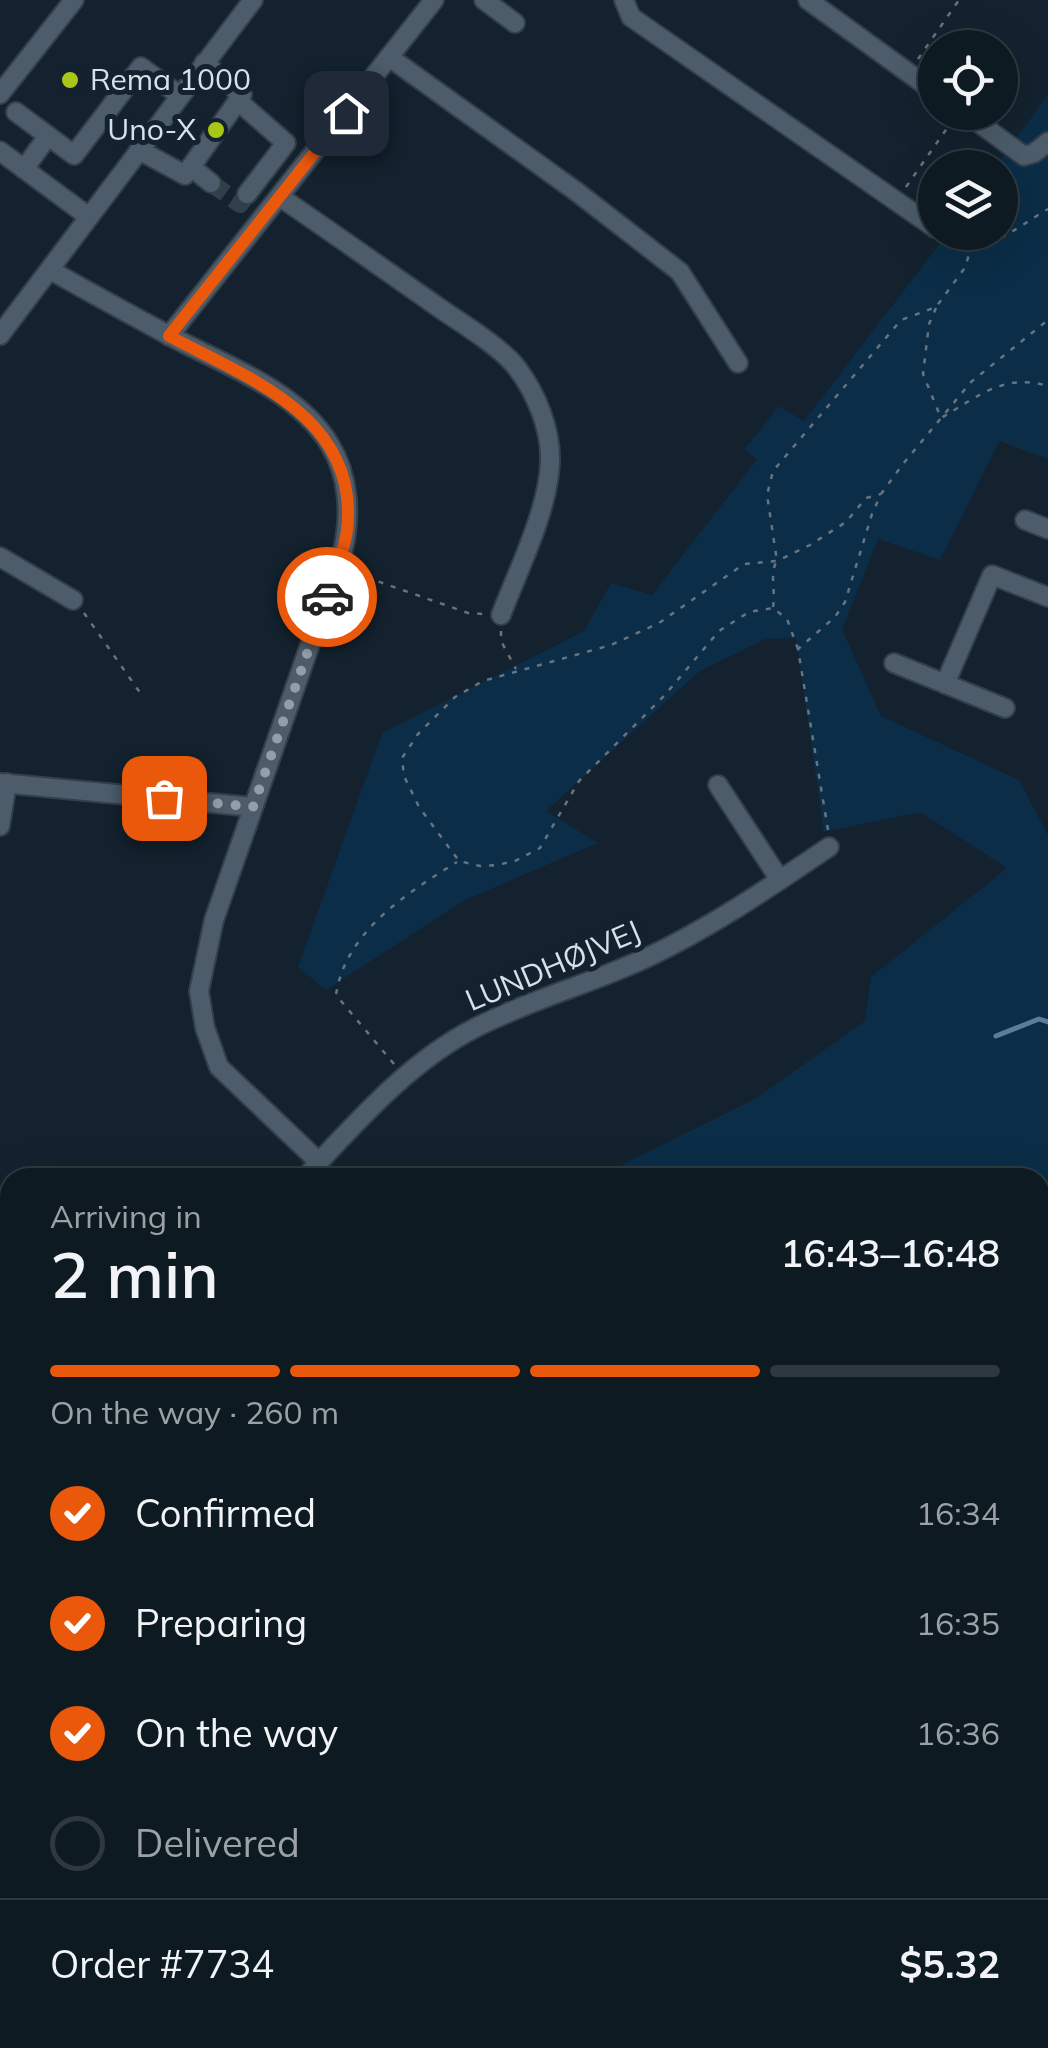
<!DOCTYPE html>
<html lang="en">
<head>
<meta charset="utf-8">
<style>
	:root { --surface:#0e1a22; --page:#1c272f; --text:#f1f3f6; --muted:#9ba1a5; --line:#2e3840; --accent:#ea580c }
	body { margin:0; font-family:Mulish,sans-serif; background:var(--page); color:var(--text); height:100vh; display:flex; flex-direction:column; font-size:38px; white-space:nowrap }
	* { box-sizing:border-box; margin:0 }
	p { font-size:32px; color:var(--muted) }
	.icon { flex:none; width:55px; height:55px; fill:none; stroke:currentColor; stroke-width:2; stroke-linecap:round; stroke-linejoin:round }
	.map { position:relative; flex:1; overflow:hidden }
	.sheet { position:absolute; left:0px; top:1168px; width:1050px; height:882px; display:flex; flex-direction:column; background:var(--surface); border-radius:30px 30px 0 0; box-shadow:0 10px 40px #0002,0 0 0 2px var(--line) }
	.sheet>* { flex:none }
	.controls { position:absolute; left:918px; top:30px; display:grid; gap:20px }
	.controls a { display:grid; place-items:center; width:100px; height:100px; border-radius:50%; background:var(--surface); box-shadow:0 10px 40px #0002,0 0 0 2px var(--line); font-size:50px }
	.pin { position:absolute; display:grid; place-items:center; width:85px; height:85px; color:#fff; margin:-42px; border-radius:20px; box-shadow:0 5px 15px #0006 }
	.courier { position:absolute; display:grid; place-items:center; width:100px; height:100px; margin:-50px; border:8px solid #ea580c; border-radius:50%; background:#fff; color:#222; box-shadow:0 2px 12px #0007 }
	.headline em { font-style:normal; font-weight:600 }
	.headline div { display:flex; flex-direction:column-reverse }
	.headline { display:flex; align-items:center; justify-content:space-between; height:170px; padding:0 50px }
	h1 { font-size:65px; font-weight:600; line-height:75px }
	.bar { display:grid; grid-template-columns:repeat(4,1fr); gap:15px 10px; align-content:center; height:120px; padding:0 50px }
	.bar i { height:12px; border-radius:8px; background:var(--line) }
	.bar .selected { background:var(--accent) }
	.bar p { grid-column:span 4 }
	.line { display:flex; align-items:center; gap:25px; padding:0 50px; border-top:2px solid var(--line) }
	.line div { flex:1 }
	ol { padding:0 50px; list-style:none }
	li { display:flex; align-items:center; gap:30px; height:110px }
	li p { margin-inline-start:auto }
	li .icon { padding:10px; border-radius:50%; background:var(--accent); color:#fff; stroke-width:4 }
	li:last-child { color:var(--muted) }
	li i { width:55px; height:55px; border:5px solid var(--line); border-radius:50% }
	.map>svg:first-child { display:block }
</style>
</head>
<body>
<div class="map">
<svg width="1048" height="2048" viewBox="0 0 1048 2048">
	<rect width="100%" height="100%" fill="#13222e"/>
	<polygon fill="#0b2d47" points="1048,95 1048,459 999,441 940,560 878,539 842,629 881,716 1019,780 1048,835 1048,2048 328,2048 337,2040 1040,2040 1040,1178 598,1177 755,1099 865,1021 871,977 1007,868 920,812 824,832 796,638 765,639 700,671 546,811 598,843 465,900 326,990 298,967 382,733 584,631 611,583 652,595 757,459 744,450 779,406 804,421 948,233 1000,232 1000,168 995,167"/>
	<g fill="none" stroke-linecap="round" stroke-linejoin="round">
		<polyline stroke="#597d9a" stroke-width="5" points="996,1036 1039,1019 1048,1022"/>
		<polyline stroke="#313f4a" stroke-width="18" stroke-dasharray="18 9" stroke-linecap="butt" points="211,183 240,204 247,194"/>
		<g stroke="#353e49" stroke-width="22">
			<g id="minor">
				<polyline points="484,0 515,23"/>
				<polyline points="624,0 631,17 935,228"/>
				<polyline points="808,0 935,92"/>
				<polyline points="389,57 577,192 680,272 738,363"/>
				<polyline points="0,94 74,0"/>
				<polyline points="238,101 286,143 247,194"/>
				<polyline points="16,112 74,155 141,67 179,95"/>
				<polyline points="964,112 1024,156 1034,153 1048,142"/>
				<polyline points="139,150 185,175 242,95 204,63"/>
				<polyline points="0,151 89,217"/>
				<polyline points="191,167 211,183"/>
				<polyline points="24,169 48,136"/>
				<path d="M280,197c53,36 105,73 158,110 23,16 62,39 79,61 19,25 34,61 33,93 -1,48 -32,109 -49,154"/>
				<path d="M50,270c41,23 81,45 122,67 53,28 126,54 158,108 19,31 21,70 13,105l-129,370 -15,71 6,37 14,39 100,95 -14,16"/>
				<polyline points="0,335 253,0"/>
				<polyline points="169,336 434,0"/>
				<polyline points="1025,520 1048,529"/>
				<polyline points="0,557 73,600"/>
				<polyline points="894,663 1005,708"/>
				<polyline points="945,684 992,575 1048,597"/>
				<polyline points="0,783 253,807"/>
				<polyline points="718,785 780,880"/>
				<polyline points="0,826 7,783"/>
				<path d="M319,1162c46,-49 95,-103 156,-134 54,-28 115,-44 171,-70 64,-30 124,-71 183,-111"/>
				<polyline points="0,1204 10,1206"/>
				<polyline points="0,1689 10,1685"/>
				<polyline points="0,1785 10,1798"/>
				<polyline points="221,2040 228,2048"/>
			</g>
		</g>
		<g stroke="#67747f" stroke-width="2.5" stroke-dasharray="5 8" stroke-linecap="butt">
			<polyline points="918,59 959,0"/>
			<polyline points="906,187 950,124"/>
			<path d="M951,238c34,20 67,-12 97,-29"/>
			<path d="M936,308l-7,16 -6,50 18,44c38,-22 62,-45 107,-32"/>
			<polyline points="354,573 468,613 484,614"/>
			<path d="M773,607c3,-16 -4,-34 4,-46l-10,-66 6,-24 128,-151 35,-13 28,-38 8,-22"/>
			<polyline points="84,613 141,694"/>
			<polyline points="501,631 501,641 516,669"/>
			<polyline points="798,649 787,619 773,608 749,612 719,631 664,696 579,781 540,848 515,861 497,865 480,866 459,861 419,807 404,776 402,758 418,734 455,697 483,681 611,645 659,623 744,564 777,561 810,545 846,522 866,498 881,494"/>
			<polyline points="828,830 798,649 835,617 845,602 872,514 881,494 903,464 971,382 1048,320"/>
			<path d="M394,1064l-58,-69c9,-63 71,-102 121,-133"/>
			<polyline points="1040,1617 1048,1619"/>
			<polyline points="0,2004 10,2006"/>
			<polyline points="692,2040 693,2048"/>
			<polyline points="355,2048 363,2040"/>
		</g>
		<use href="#minor" stroke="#4c5c6a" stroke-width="18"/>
	</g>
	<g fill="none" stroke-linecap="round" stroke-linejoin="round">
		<polyline stroke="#939ea8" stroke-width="10" stroke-dasharray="0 18" points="164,798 253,807 327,597"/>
		<path stroke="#ea580c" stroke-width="12" d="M327,597c7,-22 17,-44 20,-67 13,-112 -97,-151 -178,-194l177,-223"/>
	</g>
	<g fill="#aac717" stroke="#13222e" stroke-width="4">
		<circle cx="70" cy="80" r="10"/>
		<circle cx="216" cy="130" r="10"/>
	</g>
	<g text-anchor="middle" stroke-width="10" stroke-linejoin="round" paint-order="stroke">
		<g font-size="30" fill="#d8e1ea" stroke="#13222e" text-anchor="start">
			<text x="90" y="90">Rema 1000</text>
			<text x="196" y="140" text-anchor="end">Uno-X</text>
		</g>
		<g font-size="30" fill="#d8e1ea" stroke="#13222e">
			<text transform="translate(553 966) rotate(-23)" y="10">LUNDHØJVEJ</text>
		</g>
	</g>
</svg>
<div class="controls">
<a><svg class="icon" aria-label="locate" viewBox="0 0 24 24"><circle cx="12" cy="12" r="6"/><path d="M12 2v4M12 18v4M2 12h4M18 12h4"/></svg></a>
<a><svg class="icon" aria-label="layers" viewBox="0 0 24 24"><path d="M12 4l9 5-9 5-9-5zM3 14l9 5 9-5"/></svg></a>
</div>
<div class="pin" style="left:164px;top:798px;background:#ea580c"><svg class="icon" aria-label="bag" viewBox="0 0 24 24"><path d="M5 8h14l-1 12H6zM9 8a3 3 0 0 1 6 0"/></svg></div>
<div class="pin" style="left:346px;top:113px;background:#1f2937"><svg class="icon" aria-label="home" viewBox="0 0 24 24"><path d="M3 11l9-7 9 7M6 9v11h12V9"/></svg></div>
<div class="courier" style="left:327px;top:597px"><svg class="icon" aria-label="car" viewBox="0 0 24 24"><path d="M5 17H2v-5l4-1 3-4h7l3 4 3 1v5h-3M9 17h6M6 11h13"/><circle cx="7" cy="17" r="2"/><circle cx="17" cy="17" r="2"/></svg></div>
<section class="sheet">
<div class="headline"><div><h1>2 min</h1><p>Arriving in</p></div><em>16:43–16:48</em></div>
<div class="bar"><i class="selected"></i><i class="selected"></i><i class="selected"></i><i></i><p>On the way · 260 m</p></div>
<ol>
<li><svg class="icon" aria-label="check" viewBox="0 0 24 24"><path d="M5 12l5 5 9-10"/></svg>Confirmed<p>16:34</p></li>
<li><svg class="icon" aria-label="check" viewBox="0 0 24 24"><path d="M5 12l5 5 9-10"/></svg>Preparing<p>16:35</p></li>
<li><svg class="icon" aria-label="check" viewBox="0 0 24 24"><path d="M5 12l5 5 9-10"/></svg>On the way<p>16:36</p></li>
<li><i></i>Delivered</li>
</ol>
<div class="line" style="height:130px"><div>Order #7734</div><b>$5.32</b></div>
</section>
</div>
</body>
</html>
